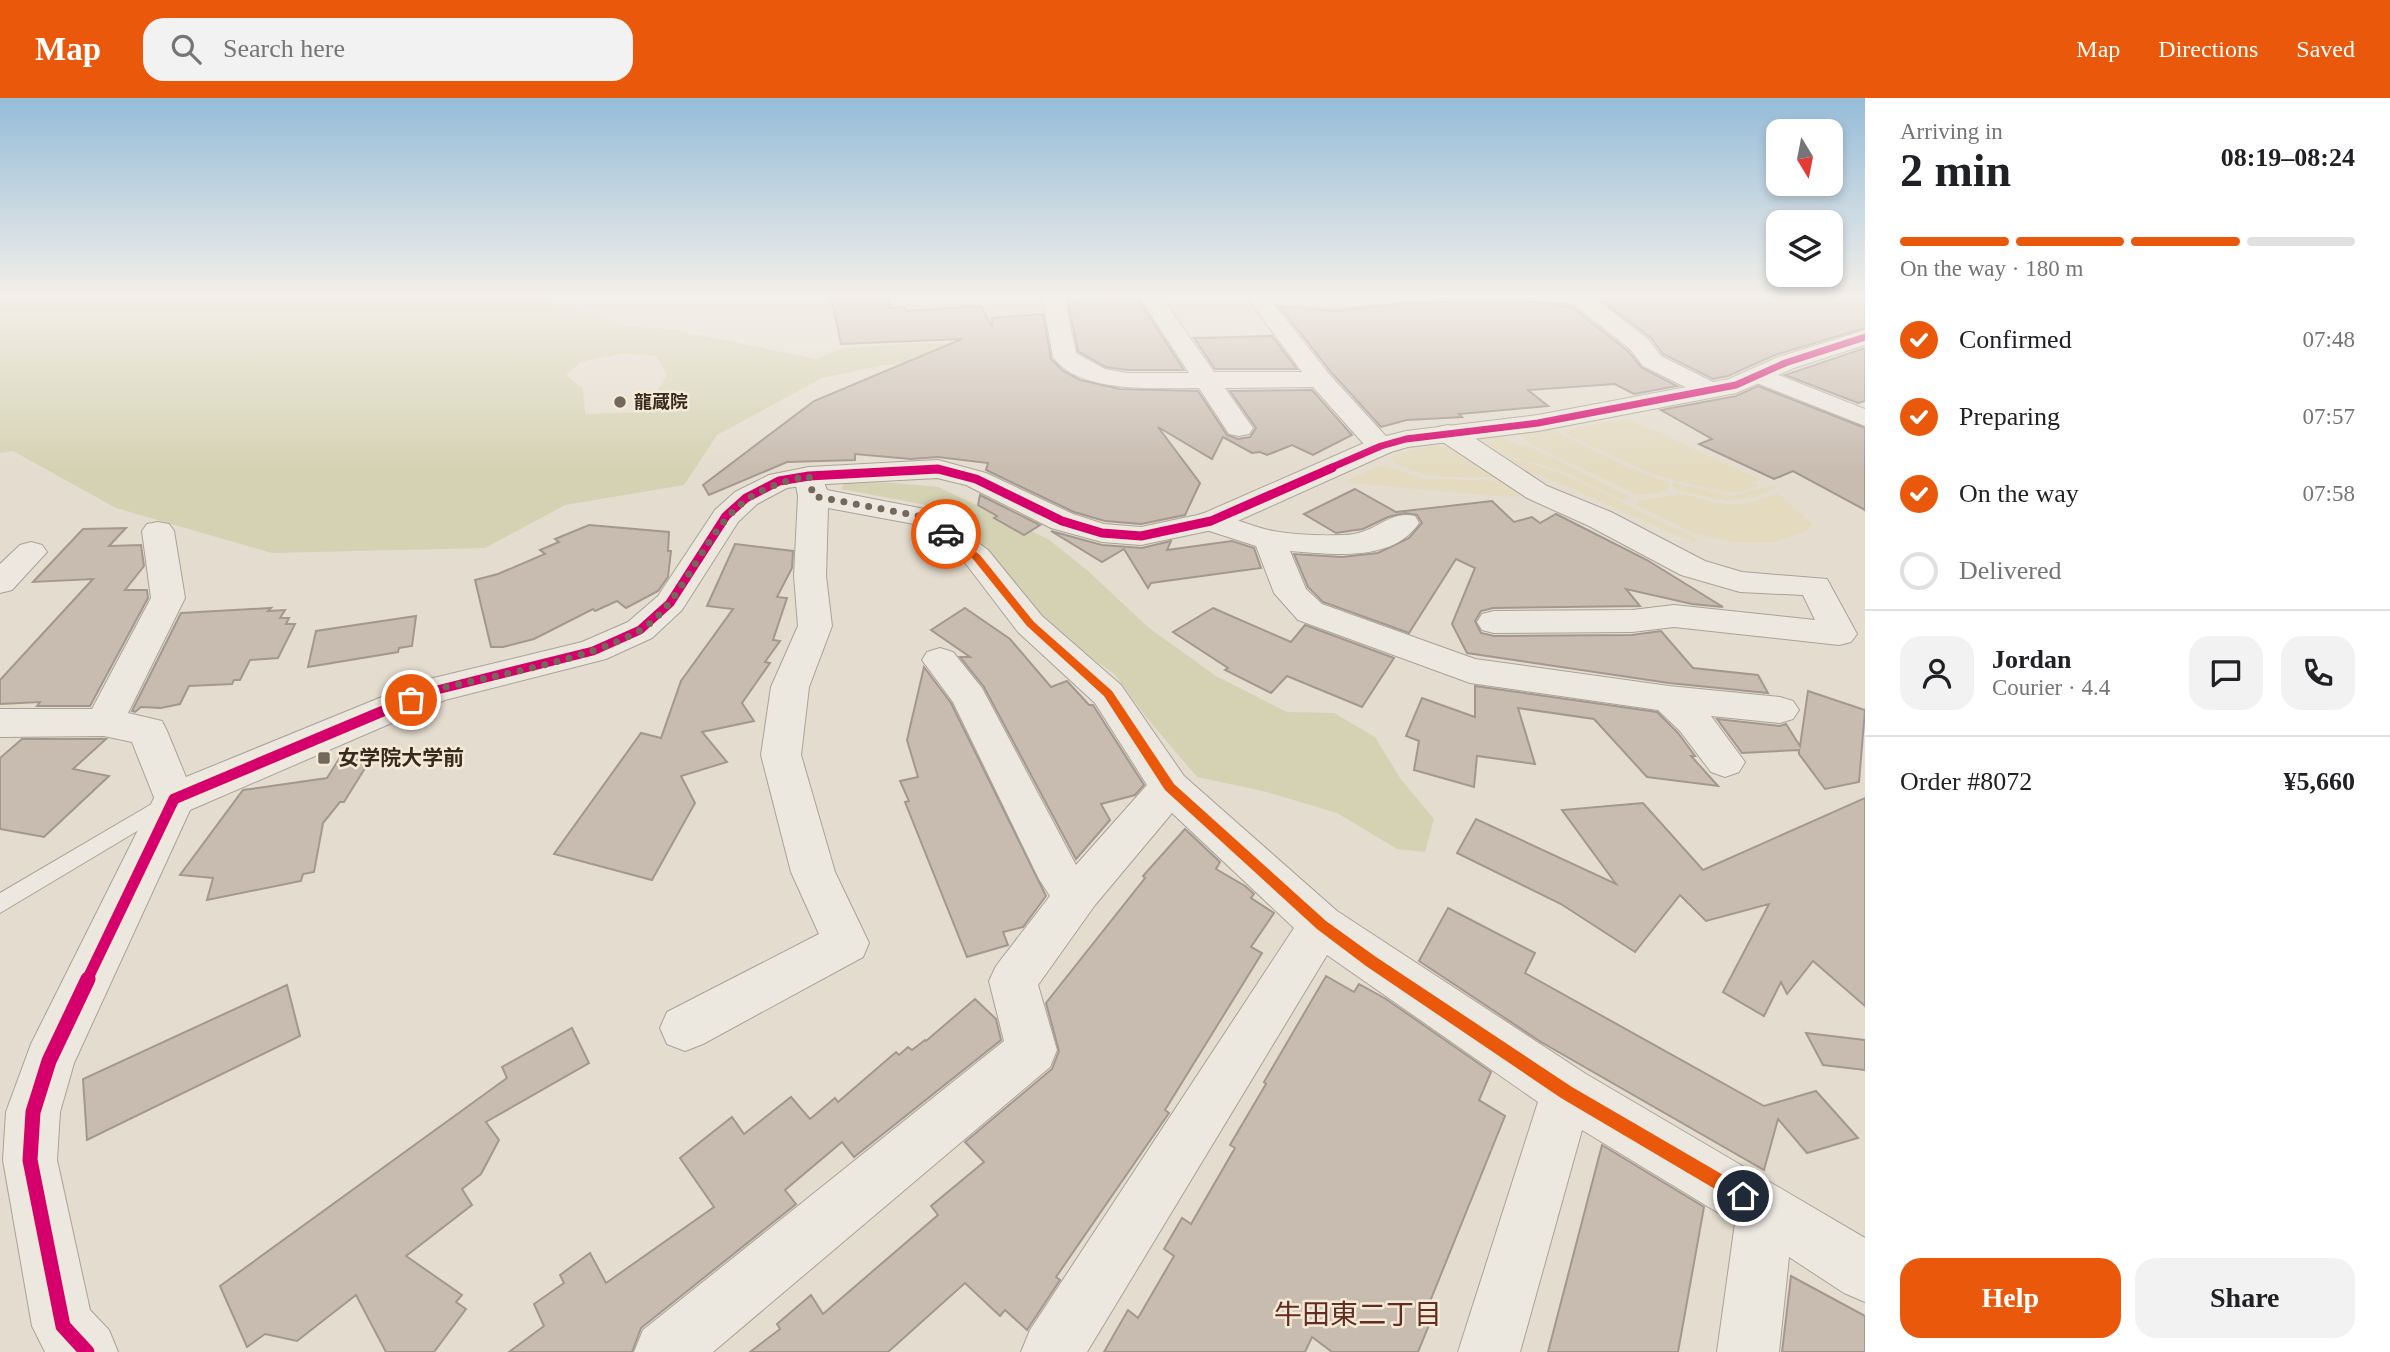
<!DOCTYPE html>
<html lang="en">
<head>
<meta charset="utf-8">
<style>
	:root { --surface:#fff; --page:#f2f2f2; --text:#202124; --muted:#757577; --line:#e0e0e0; --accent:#ea580c }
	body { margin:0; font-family:"Times New Roman","Noto Sans JP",serif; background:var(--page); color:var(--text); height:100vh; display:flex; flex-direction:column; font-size:26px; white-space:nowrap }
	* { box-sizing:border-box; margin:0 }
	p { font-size:23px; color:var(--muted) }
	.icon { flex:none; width:38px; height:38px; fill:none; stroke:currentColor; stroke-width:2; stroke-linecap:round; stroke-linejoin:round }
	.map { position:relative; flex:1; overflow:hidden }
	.details { display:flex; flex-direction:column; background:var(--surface); width:525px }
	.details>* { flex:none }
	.needle { width:46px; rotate:170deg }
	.controls { position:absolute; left:1766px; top:21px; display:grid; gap:14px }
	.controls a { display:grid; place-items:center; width:77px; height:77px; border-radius:14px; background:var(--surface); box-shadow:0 4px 10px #0003; font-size:35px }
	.pin { position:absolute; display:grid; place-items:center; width:60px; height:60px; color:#fff; margin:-30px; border:4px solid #fff; border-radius:50%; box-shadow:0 2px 7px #0007 }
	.courier { position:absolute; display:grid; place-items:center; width:70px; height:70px; margin:-35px; border:5px solid #ea580c; border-radius:50%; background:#fff; color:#222; box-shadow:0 2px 9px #0007 }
	.head em { font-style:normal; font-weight:700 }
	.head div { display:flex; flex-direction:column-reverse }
	.head { display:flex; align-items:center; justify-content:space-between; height:119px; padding:0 35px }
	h1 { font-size:46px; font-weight:700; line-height:52px }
	.bar { display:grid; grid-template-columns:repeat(4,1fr); gap:10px 7px; align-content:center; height:84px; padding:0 35px }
	.bar i { height:9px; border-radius:5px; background:var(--line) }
	.bar .active { background:var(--accent) }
	.bar p { grid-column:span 4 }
	.line { display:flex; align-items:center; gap:18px; padding:0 35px; border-top:2px solid var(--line) }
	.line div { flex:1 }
	.round { display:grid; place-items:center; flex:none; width:74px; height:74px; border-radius:21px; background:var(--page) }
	ol { padding:0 35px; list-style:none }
	li { display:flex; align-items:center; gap:21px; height:77px }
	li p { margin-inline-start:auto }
	li .icon { padding:7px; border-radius:50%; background:var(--accent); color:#fff; stroke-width:4 }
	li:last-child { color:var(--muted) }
	li i { width:38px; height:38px; border:4px solid var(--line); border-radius:50% }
	.primary-button { display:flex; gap:14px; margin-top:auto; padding:14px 35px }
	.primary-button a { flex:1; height:80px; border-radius:21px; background:var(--accent); color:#fff; font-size:28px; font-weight:700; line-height:80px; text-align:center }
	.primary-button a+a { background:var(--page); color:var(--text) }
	header { display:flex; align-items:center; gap:42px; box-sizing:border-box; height:98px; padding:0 35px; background:var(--accent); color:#fff }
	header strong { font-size:33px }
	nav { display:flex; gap:38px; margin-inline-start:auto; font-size:24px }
	.search { width:490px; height:63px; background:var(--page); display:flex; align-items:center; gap:18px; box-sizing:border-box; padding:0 24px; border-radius:21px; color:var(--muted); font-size:26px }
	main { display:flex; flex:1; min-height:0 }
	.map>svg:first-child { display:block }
</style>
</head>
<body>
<header>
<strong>Map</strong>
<div class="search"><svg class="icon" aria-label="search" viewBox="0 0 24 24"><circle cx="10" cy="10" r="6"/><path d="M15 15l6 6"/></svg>Search here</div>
<nav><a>Map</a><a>Directions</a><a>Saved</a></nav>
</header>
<main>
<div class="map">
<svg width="1865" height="1254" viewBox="0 0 1865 1254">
	<rect width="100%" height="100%" fill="#e4dcce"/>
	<g fill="#e3dac0">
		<polygon points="1626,320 1759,381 1755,384 1759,388 1738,394 1724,394 1655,377 1566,336 1566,332"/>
		<polygon points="1553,332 1618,365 1669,385 1671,389 1660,395 1637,397 1531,346 1519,336"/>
		<polygon points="1501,338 1516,347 1530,349 1629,398 1624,402 1617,400 1568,375 1509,357 1480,342 1481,340"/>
		<polygon points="1484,346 1509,359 1565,377 1698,441 1694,444 1667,433 1541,377 1510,371"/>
		<polygon points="1424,347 1453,349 1500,379 1442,379 1424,376 1396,366 1390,360"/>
		<polygon points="1381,367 1424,381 1499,383 1524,396 1515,399 1481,397 1351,385 1347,383"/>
		<polygon points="1673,385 1731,398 1770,388 1776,390 1756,399 1728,403 1697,397 1675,390"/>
		<polygon points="1684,396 1715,405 1738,407 1779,396 1812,426 1805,434 1771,445 1735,445 1696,436 1637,408 1638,403"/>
	</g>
	<g fill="#d4d2b2" fill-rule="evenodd">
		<path d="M0,198h526l101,30 48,4 141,29 25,-10 75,-6 48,1 -19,20 -61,1 -62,13 -105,57 -33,50 -119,20 -80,43 -213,5 -156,-45 -103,-57 -13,2zM624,255l32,3 11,18 -21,38 -61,2 -2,-26 -17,-13 15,-13z"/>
		<polygon points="845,384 893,385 938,389 1048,441 1088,473 1149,530 1216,578 1287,614 1334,615 1375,639 1400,680 1434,721 1425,754 1397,751 1337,715 1263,693 1197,679 1146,619 1114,576 1068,543 1042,517 964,430 926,407 841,391"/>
	</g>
	<g fill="#c8bbaf" stroke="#a4988e" stroke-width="2">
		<polygon points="831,198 887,198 890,210 905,209 906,213 981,208 992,229 992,220 1043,216 1051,261 1063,273 1080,282 1120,291 1198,293 1227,337 1238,341 1250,339 1256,330 1230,293 1312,292 1352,337 1313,357 1292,347 1267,357 1260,354 1252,355 1223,339 1212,361 1158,329 1200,385 1185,417 1141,426 1105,423 1074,414 986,372 988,365 938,359 911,361 855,356 855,362 787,364 709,397 703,387 814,303 962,241 841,246"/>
		<polygon points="1658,198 1865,198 1865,230 1775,257 1728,278 1713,281 1663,256 1650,239 1602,203"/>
		<polygon points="1138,201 1184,272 1127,272 1106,269 1078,253 1068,203"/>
		<polygon points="1478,203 1536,204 1572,209 1628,253 1642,270 1677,288 1634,296 1615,286 1528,292 1548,308 1459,316 1462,319 1407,322 1381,329 1331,274 1280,209 1337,213 1407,205"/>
		<polygon points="1272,238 1297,271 1215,271 1194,240"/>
		<polygon points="1865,250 1865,303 1858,305 1785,277"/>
		<polygon points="1758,288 1865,330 1865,412 1793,373 1774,381 1699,346 1712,341 1661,312 1736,298"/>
		<polygon points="1355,391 1396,414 1492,403 1514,424 1532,419 1540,425 1556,416 1647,462 1723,509 1692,506 1626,491 1640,508 1493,510 1481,513 1475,523 1481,535 1494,538 1632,537 1661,533 1693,570 1758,577 1768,595 1669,585 1467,555 1452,526 1475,470 1456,461 1409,535 1323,504 1308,489 1294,456 1342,459 1378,455 1409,440 1422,425 1417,417 1405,415 1388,419 1363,431 1336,435 1304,416"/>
		<polygon points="980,397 1040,427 1024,437 994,420 997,418 978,407"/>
		<polygon points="589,427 669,434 668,453 671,453 668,479 658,493 626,510 617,503 595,513 593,511 534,541 503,549 491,549 475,482 498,476 545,456 540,452 559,444 555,441"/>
		<polygon points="126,430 109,448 141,447 144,468 125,492 147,492 148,500 90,608 37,608 40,604 0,606 0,582 93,481 33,484 83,431"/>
		<polygon points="1051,433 1102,447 1142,450 1171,443 1167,452 1232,443 1254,450 1261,470 1151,485 1148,490 1124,451 1102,464"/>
		<polygon points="735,446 793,453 792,470 777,499 787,500 773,542 780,543 765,564 770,565 742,605 754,623 702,634 727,664 681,678 695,705 652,782 554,756 641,635 661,640 681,583 733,511 707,508"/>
		<polygon points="271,510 268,513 285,512 280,520 289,520 286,526 295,526 278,560 250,562 240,582 234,582 232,586 189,588 180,606 161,610 141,609 135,614 132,613 181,515"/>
		<polygon points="965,510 1010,541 1051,589 1067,583 1089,607 1093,607 1144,687 1135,697 1101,706 1110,722 1076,761 984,589 960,559 970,559 931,532"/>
		<polygon points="1213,510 1291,544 1305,527 1394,560 1362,609 1287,578 1271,595 1225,572 1228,570 1173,534"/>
		<polygon points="416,518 412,548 399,550 398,554 308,569 316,533"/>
		<polygon points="924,569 951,605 1046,798 1023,829 1003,834 1008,847 967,859 905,704 909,703 900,683 918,679 907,642"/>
		<polygon points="1475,588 1657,614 1678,635 1695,658 1691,658 1718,688 1647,679 1594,621 1518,610 1535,666 1477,658 1474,689 1414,672 1419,643 1406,638 1422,600 1475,619"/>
		<polygon points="1808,593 1865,612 1859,684 1825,691 1799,656 1799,652 1742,655 1717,621 1780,628 1786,626 1800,648"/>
		<polygon points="22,641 106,641 73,671 109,678 44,739 0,731 0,660"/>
		<polygon points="339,661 370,662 344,704 340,704 323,725 314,774 303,776 301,783 207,802 213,780 180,777 243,692 327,680"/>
		<polygon points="1865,700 1865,908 1813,863 1787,896 1781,884 1764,918 1723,894 1769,806 1706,823 1680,797 1635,854 1561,806 1457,755 1476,721 1616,786 1562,712 1643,705 1703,772"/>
		<polygon points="1185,731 1220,764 1216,771 1245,788 1254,796 1251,800 1274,815 1251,849 1262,855 1165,1012 1169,1015 1056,1179 1060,1182 1027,1232 1005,1212 1000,1218 965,1185 888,1254 750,1254 780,1231 777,1226 811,1197 823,1216 938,1117 931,1108 984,1064 965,1044 1052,971 1059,953 1046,905 1145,780 1143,778"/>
		<polygon points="1448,810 1535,855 1525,875 1764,1008 1816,993 1858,1040 1807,1055 1778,1021 1764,1072 1541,944 1419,863"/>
		<polygon points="1326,878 1354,894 1359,886 1386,901 1491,974 1479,1002 1505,1018 1429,1206 1436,1210 1418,1254 1332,1254 1312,1239 1305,1254 1104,1254 1128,1212 1138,1220 1174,1158 1164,1151 1182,1120 1191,1126 1235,1050 1230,1047 1266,986 1264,984"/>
		<polygon points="287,887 300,938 87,1042 83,981"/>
		<polygon points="975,901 996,921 1001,942 854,1059 842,1044 785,1092 796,1106 641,1230 632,1254 509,1254 544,1228 534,1206 564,1185 560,1177 590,1155 606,1185 714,1109 680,1060 732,1019 744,1036 791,999 810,1021 835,1000 838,1004 896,954 899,957 908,949 912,952 925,942 926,943"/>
		<polygon points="572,930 589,965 486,1024 499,1042 481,1076 462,1091 472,1107 406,1158 462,1197 456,1204 466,1211 434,1254 386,1254 356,1197 297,1243 265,1236 247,1249 220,1188 507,980 502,969"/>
		<polygon points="1806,935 1865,942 1865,972 1823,967"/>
		<polygon points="1602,1047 1704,1109 1678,1254 1548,1254"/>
		<polygon points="1791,1178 1865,1218 1865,1254 1782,1254"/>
	</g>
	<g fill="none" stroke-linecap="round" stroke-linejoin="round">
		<g stroke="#a9a298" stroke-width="2">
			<polygon id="service" points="167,697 174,699 177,705 174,711 0,815 0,795"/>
		</g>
		<g stroke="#a9a298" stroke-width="2">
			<g id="minor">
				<path d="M1042,198h22l12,57 29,16 22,4h62l-50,-77h22l53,76h88l-56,-76h163l-3,5 -8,2 -61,5 -63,-4 55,70 66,72 -4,6 -10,2 -10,-2 -58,-65 -88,1 28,40 -4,6 -10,2 -10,-2 -30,-46c-40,0 -121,6 -146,-31z"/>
				<polygon points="1535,198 1600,198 1597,202 1648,241 1661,258 1719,287 1723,292 1719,297 1710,300 1701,297 1643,268 1630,251 1573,206 1538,203"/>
				<polygon points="1758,269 1865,311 1865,328 1749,282 1745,277 1749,272"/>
				<polygon points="1448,327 1458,329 1547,388 1611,414 1705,463 1742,474 1827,481 1857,536 1851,544 1839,547 1674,529 1632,534 1494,535 1482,532 1477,524 1482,516 1494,513 1632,512 1674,507 1815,522 1803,497 1740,494 1681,477 1589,428 1527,400 1438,341 1434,335 1438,329"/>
				<polygon points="809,369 819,372 827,392 935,413 988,452 1042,518 1121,587 1184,678 1337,813 1586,976 1865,1140 1865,1204 1844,1195 1789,1159 1779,1254 1717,1254 1735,1125 1582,1032 1520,1254 1458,1254 1538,1004 1327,857 1087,1254 1021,1254 1030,1232 1294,830 1172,715 1095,807 1038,887 1057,952 1050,969 713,1254 634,1254 643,1232 1004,943 989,883 996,868 1050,798 1039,781 953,604 922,562 927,554 940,550 953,554 982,590 1076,767 1147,687 1095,605 1018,534 966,466 914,426 828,410 826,478 832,528 809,589 801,657 835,774 869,845 863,859 703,946 685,953 667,946 660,930 667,914 819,836 791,774 761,657 771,589 798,528 794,478 798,398 794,378 799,372"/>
				<path d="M1211,414c21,5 41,15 62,19 23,4 49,5 71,4 31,0 44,-25 71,-19l4,7c-27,40 -87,31 -129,28l16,38 16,15 153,55 194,27 111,11 13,4 6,9 -6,9 -13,4 -69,-7 34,46 -6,10 -14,5 -14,-5 -31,-41 -22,-21 -188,-27 -172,-63 -24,-27 -18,-47 -56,-18 -4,-7 4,-7z"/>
				<polygon points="158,424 169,426 174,433 185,500 128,615 162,623 167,633 195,701 189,712 174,717 159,712 132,644 104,638 0,639 0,611 92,611 151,500 142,433 147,426"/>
				<polygon points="31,444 42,447 47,454 12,492 0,495 0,466 20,447"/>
			</g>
		</g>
		<g stroke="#a9a298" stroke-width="2">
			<polygon id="tertiary" points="1865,232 1865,247 1794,270 1736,295 1538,333 1408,349 1391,354 1222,430 1141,447 1102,444 1051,430 966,387 937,380 809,387 787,390 757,406 738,424 682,512 652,540 606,561 445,602 190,712 74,965 60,1014 57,1062 90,1212 109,1232 118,1254 45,1254 32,1228 3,1062 6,1014 31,946 159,690 421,583 582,544 628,524 658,498 715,412 735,394 769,377 809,369 938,362 986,375 1073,416 1104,426 1141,429 1202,416 1371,342 1406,333 1538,317 1729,281 1776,260"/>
		</g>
		<use href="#service" fill="#ece8e0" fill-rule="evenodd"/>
		<use href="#minor" fill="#ece8e0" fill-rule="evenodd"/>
		<use href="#tertiary" fill="#ece8e0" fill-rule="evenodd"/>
		<g stroke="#f4ead6" stroke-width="10">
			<g id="cycleway-far3">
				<polyline points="932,371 939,371"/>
				<polyline points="1328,371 1381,348 1406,341 1538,325 1736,287 1785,265 1865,239"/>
			</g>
		</g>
		<g stroke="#f4ead6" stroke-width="12">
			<polyline id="cycleway-far2" points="429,594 593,553 640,532 670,505 726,418 746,400 779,383 809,378 938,371 976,381 1062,423 1102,435 1141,438 1211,423 1332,370"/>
		</g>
		<g stroke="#f4ead6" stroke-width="16">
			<polyline id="cycleway-far1" points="87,882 174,701 433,592"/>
		</g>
		<g stroke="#f4ead6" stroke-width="19">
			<polyline id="cycleway" points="87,1254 63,1228 30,1062 33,1014 49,963 88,881"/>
		</g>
		<use href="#cycleway-far3" stroke="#d6006c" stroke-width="7"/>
		<use href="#cycleway-far2" stroke="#d6006c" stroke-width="9"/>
		<use href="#cycleway-far1" stroke="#d6006c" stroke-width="11"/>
		<use href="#cycleway" stroke="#d6006c" stroke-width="15"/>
	</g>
	<linearGradient id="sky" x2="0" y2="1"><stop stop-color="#95bcd8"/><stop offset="0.53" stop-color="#f3efe9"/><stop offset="1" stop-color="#f3efe9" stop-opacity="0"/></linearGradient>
	<rect width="1865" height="374" fill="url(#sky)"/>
	<polygon fill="#ea580c" points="943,434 949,434 980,457 1034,524 1112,593 1174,686 1326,823 1376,859 1572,989 1749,1092 1751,1098 1749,1104 1743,1106 1737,1104 1561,1000 1366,868 1317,831 1165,692 1104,598 1027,528 973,461 943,438"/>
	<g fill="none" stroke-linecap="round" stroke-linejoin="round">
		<path stroke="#74685d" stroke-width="7" stroke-dasharray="0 12.6" d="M411,602l23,-10c61,-15 151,-29 205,-59 17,-10 32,-29 43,-46 39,-60 50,-95 127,-109l4,20 111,21 22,17"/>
	</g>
	<g fill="#74685d" stroke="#f4ead6" stroke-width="2.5">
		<circle cx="620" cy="304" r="7"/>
		<rect x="317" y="653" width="14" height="14" rx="3.5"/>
	</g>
	<g text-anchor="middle" stroke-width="5" stroke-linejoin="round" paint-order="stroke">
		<g font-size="18" font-weight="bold" fill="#382a20" stroke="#f4ead6" text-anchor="start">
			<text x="634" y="310">龍蔵院</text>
		</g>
		<g font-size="21" font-weight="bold" fill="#382a20" stroke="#f4ead6" text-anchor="start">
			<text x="338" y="667">女学院大学前</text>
		</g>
		<g font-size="28" fill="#632b21" stroke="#f4ead6">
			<text x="1358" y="1226">牛田東二丁目</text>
		</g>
	</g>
</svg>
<div class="controls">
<a><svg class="needle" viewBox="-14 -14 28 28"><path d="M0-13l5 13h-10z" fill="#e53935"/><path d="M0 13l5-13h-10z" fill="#757577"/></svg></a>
<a><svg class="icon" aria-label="layers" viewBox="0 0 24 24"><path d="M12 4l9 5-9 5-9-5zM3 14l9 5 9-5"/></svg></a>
</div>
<div class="pin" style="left:411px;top:602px;background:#ea580c"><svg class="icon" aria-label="bag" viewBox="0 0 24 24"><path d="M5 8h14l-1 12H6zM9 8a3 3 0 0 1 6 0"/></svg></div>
<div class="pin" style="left:1743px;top:1098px;background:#1f2937"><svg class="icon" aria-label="home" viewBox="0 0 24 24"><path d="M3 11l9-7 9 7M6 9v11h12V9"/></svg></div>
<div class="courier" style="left:946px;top:436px"><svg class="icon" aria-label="car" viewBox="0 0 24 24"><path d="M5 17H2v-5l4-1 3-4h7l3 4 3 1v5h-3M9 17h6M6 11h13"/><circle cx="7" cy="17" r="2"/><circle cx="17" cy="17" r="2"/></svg></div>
</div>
<section class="details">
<div class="head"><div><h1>2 min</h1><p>Arriving in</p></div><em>08:19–08:24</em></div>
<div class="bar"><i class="active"></i><i class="active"></i><i class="active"></i><i></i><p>On the way · 180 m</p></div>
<ol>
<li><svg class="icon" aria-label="check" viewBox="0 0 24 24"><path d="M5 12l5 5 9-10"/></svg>Confirmed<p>07:48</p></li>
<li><svg class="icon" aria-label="check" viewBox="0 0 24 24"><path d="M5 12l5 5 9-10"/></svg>Preparing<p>07:57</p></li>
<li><svg class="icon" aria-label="check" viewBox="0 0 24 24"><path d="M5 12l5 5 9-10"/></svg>On the way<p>07:58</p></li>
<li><i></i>Delivered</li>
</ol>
<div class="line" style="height:126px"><a class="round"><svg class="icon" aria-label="person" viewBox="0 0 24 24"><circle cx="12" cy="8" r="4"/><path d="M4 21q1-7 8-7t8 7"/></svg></a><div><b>Jordan</b><p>Courier · 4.4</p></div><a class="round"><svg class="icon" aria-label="chat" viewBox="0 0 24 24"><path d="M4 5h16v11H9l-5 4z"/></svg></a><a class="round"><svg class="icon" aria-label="phone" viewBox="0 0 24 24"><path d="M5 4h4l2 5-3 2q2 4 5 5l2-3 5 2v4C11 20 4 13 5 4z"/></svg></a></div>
<div class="line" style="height:91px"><div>Order #8072</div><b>¥5,660</b></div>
<div class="primary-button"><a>Help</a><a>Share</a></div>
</section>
</main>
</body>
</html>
